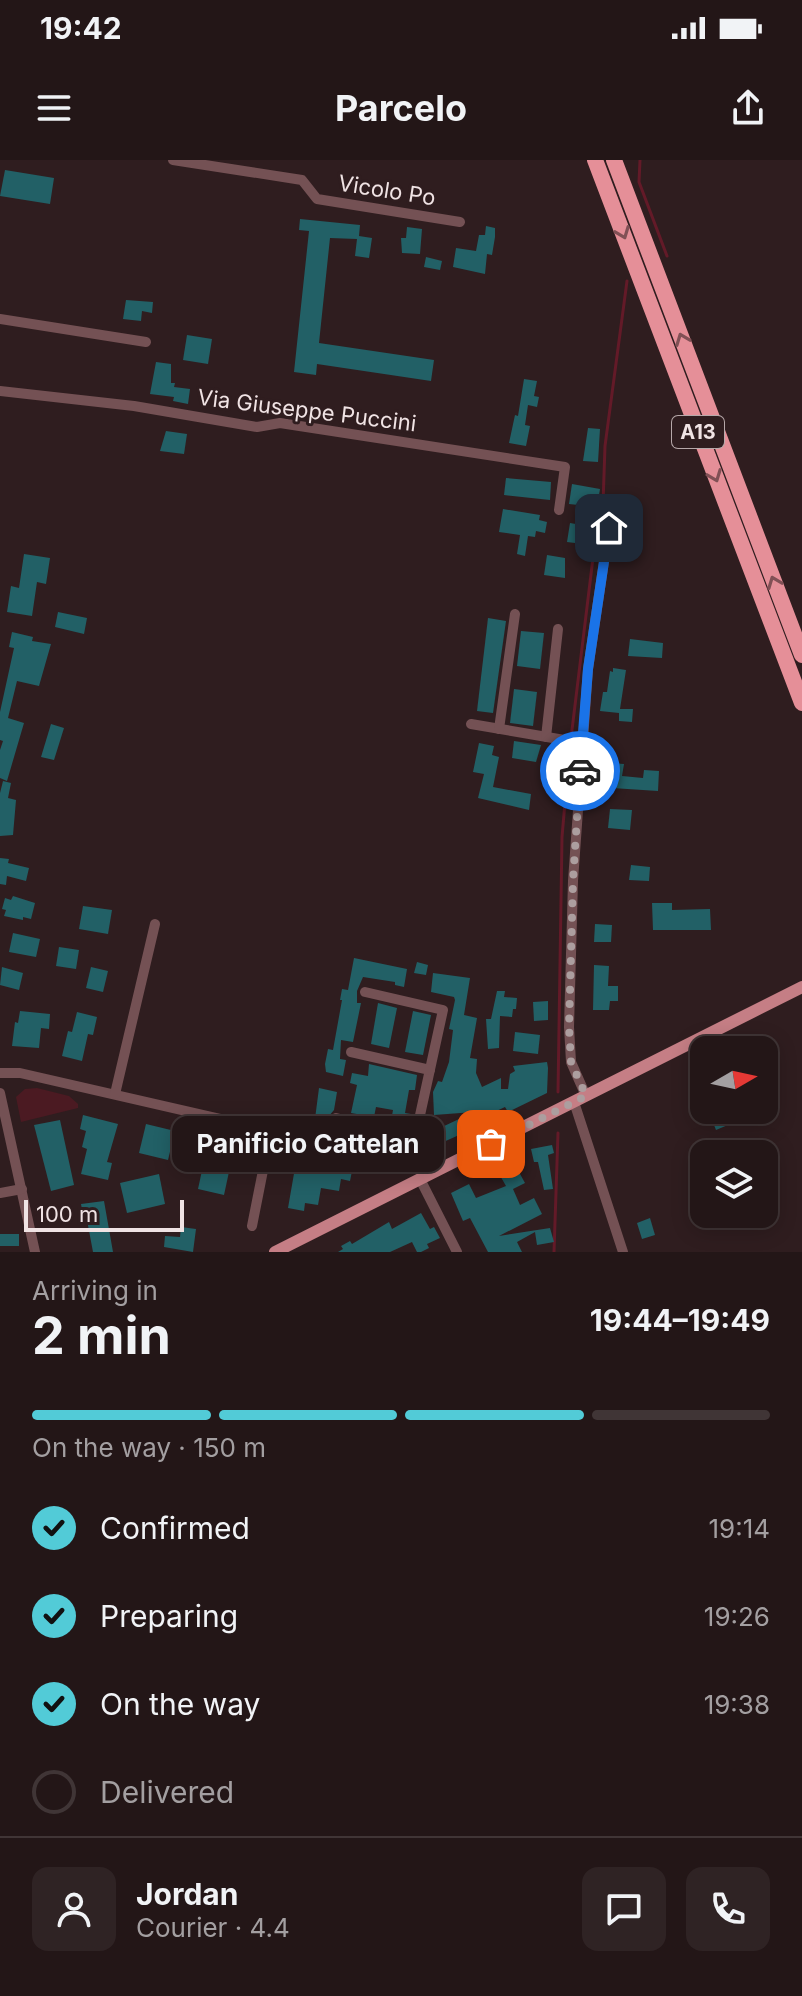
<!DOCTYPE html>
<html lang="en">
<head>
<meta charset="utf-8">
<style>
	:root { --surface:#231617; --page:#2f2324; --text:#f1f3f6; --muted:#a39fa1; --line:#403536; --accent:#52cbd7 }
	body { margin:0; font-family:Inter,sans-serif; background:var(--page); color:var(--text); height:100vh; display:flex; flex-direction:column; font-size:30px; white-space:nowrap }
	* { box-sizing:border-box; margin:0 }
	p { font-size:26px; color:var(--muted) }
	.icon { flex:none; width:44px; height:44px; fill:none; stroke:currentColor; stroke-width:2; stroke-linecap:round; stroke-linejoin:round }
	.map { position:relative; height:1092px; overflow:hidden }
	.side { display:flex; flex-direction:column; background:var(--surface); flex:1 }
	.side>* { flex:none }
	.needle { width:52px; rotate:81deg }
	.controls { position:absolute; left:690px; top:876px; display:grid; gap:16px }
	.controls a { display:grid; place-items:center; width:88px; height:88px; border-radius:16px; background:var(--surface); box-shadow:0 4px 20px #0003,0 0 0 2px var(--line); font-size:40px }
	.scale { position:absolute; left:24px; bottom:20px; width:160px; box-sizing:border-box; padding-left:8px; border:4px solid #f0e3e4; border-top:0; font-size:22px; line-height:28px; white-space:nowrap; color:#f0e3e4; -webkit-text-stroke:6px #2f1d1f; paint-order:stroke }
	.pin { position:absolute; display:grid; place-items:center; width:68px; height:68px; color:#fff; margin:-34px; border-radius:16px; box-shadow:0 4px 12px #0006 }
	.courier { position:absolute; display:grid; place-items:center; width:80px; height:80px; margin:-40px; border:6px solid #1a73e8; border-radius:50%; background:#fff; color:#222; box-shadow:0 2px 10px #0007 }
	.bubble { position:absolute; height:56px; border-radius:16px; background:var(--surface); box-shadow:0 4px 20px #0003,0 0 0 2px var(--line); font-size:26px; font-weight:700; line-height:56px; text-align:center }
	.summary em { font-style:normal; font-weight:700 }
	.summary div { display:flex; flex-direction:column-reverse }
	.summary { display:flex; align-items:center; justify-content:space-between; height:136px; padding:0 32px }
	h1 { font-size:52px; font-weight:700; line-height:60px }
	.bar { display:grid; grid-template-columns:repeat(4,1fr); gap:12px 8px; align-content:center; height:96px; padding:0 32px }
	.bar i { height:10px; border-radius:6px; background:var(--line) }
	.bar .active { background:var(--accent) }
	.bar p { grid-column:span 4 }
	.line { display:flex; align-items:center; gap:20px; padding:0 32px; border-top:2px solid var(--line) }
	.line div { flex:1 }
	.round { display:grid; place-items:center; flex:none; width:84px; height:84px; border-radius:16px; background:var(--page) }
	ol { padding:0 32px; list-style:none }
	li { display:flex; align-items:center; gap:24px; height:88px }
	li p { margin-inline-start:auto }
	li .icon { padding:8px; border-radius:50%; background:var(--accent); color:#111; stroke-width:4 }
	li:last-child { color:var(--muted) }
	li i { width:44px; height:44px; border:4px solid var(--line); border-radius:50% }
	.status { display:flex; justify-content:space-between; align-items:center; height:56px; padding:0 40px; background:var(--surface); direction:ltr }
	.status svg { height:22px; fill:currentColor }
	header { display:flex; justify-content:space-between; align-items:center; height:104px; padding:0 32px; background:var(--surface); font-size:36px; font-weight:700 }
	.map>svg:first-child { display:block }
</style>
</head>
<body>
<div class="status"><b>19:42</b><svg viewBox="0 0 49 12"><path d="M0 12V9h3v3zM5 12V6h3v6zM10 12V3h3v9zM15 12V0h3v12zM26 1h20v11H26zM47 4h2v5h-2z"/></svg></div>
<header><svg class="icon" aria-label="menu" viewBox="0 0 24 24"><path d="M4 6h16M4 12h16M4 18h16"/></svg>Parcelo<svg class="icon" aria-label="share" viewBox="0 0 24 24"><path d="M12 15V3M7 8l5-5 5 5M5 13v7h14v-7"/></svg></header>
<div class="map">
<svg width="802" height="1092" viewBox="0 0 802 1092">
	<rect width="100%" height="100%" fill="#2f1d1f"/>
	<polygon fill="#4b1a22" points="37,928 69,936 78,944 78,948 21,962 16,937 25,929"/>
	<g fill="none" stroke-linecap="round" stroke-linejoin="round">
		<g stroke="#631a28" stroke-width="3">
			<polyline points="640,0 639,22 667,96"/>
			<polyline points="571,578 593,398 603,344 605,286 627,121"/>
			<polyline points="558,932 562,677 570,585"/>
			<polyline points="554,1092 558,973"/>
		</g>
	</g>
	<g fill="#226066">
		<polygon points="5,10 54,18 50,44 0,36"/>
		<polygon points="300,59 360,65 359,76 372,78 369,98 355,96 357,79 330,78 319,183 434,200 431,221 317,204 316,215 294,212 309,71 299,70"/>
		<polygon points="486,66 495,68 495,77 492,95 487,94 485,114 453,107 456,88 476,91 479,75 485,75"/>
		<polygon points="407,67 422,69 420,94 402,93 401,78 406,78"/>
		<polygon points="426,97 442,101 440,110 424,107"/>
		<polygon points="126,140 153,142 152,153 142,151 141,161 123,159"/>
		<polygon points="187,175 212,179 208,204 183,200"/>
		<polygon points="156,202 171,204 171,223 175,223 174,227 190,229 188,244 173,241 174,237 150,234"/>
		<polygon points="524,219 537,221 534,236 539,237 537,247 528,245 525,265 530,266 526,286 509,283 515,255 518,256"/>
		<polygon points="588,268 600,269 598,302 583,301"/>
		<polygon points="166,271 187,274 184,294 160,291"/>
		<polygon points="506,318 551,322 550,340 504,335"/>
		<polygon points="572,324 600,329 597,347 569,344"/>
		<polygon points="503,349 540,355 539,360 547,362 545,373 536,371 535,377 528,376 525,396 517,394 520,375 499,372"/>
		<polygon points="570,363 593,367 591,380 584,378 583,384 567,382"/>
		<polygon points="24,394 50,398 46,424 37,422 32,456 7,452 11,426 19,428"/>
		<polygon points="547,395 565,398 565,418 544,415"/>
		<polygon points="58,452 87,458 84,474 55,467"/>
		<polygon points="488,458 506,461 493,553 477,551"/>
		<polygon points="521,471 544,473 540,509 517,506"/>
		<polygon points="12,472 33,477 32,481 51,484 39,526 17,521 8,558 24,563 7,621 0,618 0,590 3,581 0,580 0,552 14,488 9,487"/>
		<polygon points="630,479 663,483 662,498 628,496"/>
		<polygon points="613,508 626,510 620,549 633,549 632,562 619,561 619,553 600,551 603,532 607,532 610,511 613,512"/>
		<polygon points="514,529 537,532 533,566 510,563"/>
		<polygon points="51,564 64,568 54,600 41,597"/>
		<polygon points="514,581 541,585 536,602 512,598"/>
		<polygon points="479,583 494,586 492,595 499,597 493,627 531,634 529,650 478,638 484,614 473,612"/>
		<polygon points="610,603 624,604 622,616 643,618 644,610 659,611 658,631 612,628 613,622 608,622"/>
		<polygon points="3,621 11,623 8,638 16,640 13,675 0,676 0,633"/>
		<polygon points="610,649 632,650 630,670 608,668"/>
		<polygon points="0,698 9,699 8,703 29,708 26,721 7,716 6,725 0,724"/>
		<polygon points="631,705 650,707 649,721 629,720"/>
		<polygon points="13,736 35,743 31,759 23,757 23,760 4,756 6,750 2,749 5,738 11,740"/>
		<polygon points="652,743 672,743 672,750 710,749 711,770 653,770"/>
		<polygon points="83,746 112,750 108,774 79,769"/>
		<polygon points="595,764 612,765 611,782 594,782"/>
		<polygon points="13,773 40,779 36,797 9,792"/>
		<polygon points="59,787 79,790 76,809 56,806"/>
		<polygon points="354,798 407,809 404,827 395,825 395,822 363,817 357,831 357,843 361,843 353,882 341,880 340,899 346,900 343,916 326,912 325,904 328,889 333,890 342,840 340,840 342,829 348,830"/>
		<polygon points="417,802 428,805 426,815 414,813"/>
		<polygon points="594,805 609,806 608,826 618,826 618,841 610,841 609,850 593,850"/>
		<polygon points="2,807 23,813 19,830 0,825"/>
		<polygon points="91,807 108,811 103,832 86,828"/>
		<polygon points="433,813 470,818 464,855 477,858 470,898 477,899 476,913 482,927 501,918 501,929 508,929 510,914 515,911 513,906 547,902 548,908 547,933 508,952 505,947 475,961 477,967 430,988 425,975 474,952 434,955 433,932 438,921 442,922 449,902 453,870 449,869 455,840 454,837 431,832"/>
		<polygon points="497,831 505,831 504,837 517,838 516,849 513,849 512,857 500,856 499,888 488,889 486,859 491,859"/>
		<polygon points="548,841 548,860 534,861 533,842"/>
		<polygon points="378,843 397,848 389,888 371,884"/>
		<polygon points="20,851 50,854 49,869 41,868 39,888 12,886 15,862 18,863"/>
		<polygon points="413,851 431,855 423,895 405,892"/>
		<polygon points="77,852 97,857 93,875 88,874 82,901 62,896 68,871 72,872"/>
		<polygon points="515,872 540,875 538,894 513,891"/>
		<polygon points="369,904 417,915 415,930 409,930 405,953 411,954 410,964 391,961 393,950 376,947 374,957 351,953 357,925 350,923 352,913 368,916"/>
		<polygon points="319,928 337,932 334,950 328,957 330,963 335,966 328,1001 353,1006 350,1021 341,1019 339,1031 321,1028 318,1045 305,1043 304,1051 288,1048 296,1002 309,1005"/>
		<polygon points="708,950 730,950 735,962 716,970"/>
		<polygon points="83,955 118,964 107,1002 112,1003 108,1020 81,1014 87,989 82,987 86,971 80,969"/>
		<polygon points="60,960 74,1025 51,1031 34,965"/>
		<polygon points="146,964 175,971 168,1000 139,993"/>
		<polygon points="377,977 392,980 392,991 404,984 409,985 415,999 398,1009 388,991 384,1006 370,1002"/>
		<polygon points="209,978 235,984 224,1035 198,1029"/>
		<polygon points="552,985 554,993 548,995 553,1029 544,1030 538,1002 534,1002 531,989"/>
		<polygon points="514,1003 525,1023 513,1029 520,1045 534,1038 542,1054 499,1076 550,1068 554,1082 537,1085 535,1072 517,1082 522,1092 488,1092 470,1058 463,1061 451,1033 469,1024 476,1038 506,1026 498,1012"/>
		<polygon points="159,1014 165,1044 127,1053 120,1023"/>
		<polygon points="104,1041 113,1092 93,1092 87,1060 84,1061 81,1044"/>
		<polygon points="421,1053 430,1069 434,1067 440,1078 427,1084 429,1088 421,1092 417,1092 412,1082 390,1092 338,1092 343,1089 341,1086 350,1081 352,1084 389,1062 392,1069"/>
		<polygon points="650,1058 655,1075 642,1079 637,1063"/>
		<polygon points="181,1067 196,1069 193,1092 164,1087 165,1076 180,1077"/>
		<rect x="0" y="1074" width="19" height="12"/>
	</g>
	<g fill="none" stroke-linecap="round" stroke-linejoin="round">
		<g stroke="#745154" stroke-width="10">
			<polyline points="173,0 302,20 317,39 460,62"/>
			<polyline points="0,159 146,182"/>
			<polyline points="0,231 134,246 257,267 280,263 565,307 559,350"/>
			<polyline points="471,564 582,583"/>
			<polyline points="499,569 515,454"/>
			<polyline points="546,577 558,469"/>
			<polyline points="365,832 443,850 415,978 430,1014"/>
			<polyline points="351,892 430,910"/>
			<polyline points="0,913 20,913 277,972"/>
			<polyline points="0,933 35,1092"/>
			<polyline points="115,934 155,764"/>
			<polyline points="586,936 571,902 569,867 573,721 588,509 609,368"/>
			<polyline points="574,942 623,1092"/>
			<polyline points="336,958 415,978"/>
			<polyline points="420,1019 457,1092"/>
			<polyline points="0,1033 22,1029"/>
			<polyline points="252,1066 271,970"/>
		</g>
		<polyline stroke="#c57e85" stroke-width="12" points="275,1092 802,827"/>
		<g stroke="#e58f98" stroke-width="16">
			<polyline points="595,0 802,543"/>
			<polyline points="614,0 802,495"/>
		</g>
	</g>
	<defs><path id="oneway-chevron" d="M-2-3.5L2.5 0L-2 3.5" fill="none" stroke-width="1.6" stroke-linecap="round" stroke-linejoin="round" transform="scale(2)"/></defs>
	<g stroke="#815055">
		<use href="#oneway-chevron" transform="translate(623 73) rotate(69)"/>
		<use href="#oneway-chevron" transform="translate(682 179) rotate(-111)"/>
		<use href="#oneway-chevron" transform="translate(715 316) rotate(69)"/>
		<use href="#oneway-chevron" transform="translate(774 422) rotate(-111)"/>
	</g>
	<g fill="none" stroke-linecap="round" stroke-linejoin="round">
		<polyline stroke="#ac9e9f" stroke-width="8" stroke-dasharray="0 14.4" points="491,984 586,936 571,902 569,867 573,721 580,611"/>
		<polyline stroke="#1a73e8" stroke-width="10" points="580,611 588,509 609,368"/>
	</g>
	<g text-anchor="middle" stroke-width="6" stroke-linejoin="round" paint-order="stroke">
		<rect fill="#2f1d1f" stroke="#b6a8a9" stroke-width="2" x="672" y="256" width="52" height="32" rx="6"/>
		<g font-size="20" font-weight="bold" fill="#f0e3e4">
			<text x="698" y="279">A13</text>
		</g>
		<g font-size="22" fill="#f0e3e4" stroke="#2f1d1f">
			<text transform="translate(387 30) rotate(9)" y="8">Vicolo Po</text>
			<text transform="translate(307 250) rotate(7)" y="8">Via Giuseppe Puccini</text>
		</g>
	</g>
</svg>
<div class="controls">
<a><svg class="needle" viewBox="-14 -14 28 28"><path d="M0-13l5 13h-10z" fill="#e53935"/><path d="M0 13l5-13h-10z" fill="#a39fa1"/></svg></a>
<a><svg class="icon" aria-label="layers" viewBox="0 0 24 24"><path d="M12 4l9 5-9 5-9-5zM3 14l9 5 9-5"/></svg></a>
</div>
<div class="scale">100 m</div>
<div class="pin" style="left:491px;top:984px;background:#ea580c"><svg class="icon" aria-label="bag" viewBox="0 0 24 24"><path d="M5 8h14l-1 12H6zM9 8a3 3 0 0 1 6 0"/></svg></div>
<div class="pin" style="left:609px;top:368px;background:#1f2937"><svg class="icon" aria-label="home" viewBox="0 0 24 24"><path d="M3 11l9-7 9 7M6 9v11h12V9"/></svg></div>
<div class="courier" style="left:580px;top:611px"><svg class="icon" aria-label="car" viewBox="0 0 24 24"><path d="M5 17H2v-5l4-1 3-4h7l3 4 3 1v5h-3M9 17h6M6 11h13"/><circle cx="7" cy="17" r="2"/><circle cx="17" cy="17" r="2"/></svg></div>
<div class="bubble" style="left:172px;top:956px;width:272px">Panificio Cattelan</div>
</div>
<section class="side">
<div class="summary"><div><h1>2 min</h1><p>Arriving in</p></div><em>19:44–19:49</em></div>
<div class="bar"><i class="active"></i><i class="active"></i><i class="active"></i><i></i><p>On the way · 150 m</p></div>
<ol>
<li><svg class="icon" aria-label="check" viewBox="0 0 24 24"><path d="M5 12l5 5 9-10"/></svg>Confirmed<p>19:14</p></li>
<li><svg class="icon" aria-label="check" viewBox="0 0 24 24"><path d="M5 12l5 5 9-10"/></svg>Preparing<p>19:26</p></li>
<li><svg class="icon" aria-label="check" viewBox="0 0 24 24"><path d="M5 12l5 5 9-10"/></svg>On the way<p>19:38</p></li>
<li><i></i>Delivered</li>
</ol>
<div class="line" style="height:144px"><a class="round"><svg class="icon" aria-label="person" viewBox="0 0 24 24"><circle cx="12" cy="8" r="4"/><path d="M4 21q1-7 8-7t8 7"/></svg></a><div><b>Jordan</b><p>Courier · 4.4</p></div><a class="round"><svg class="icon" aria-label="chat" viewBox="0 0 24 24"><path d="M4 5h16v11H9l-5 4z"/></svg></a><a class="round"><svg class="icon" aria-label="phone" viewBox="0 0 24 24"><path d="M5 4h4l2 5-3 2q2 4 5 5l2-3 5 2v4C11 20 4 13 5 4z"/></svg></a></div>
</section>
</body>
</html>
